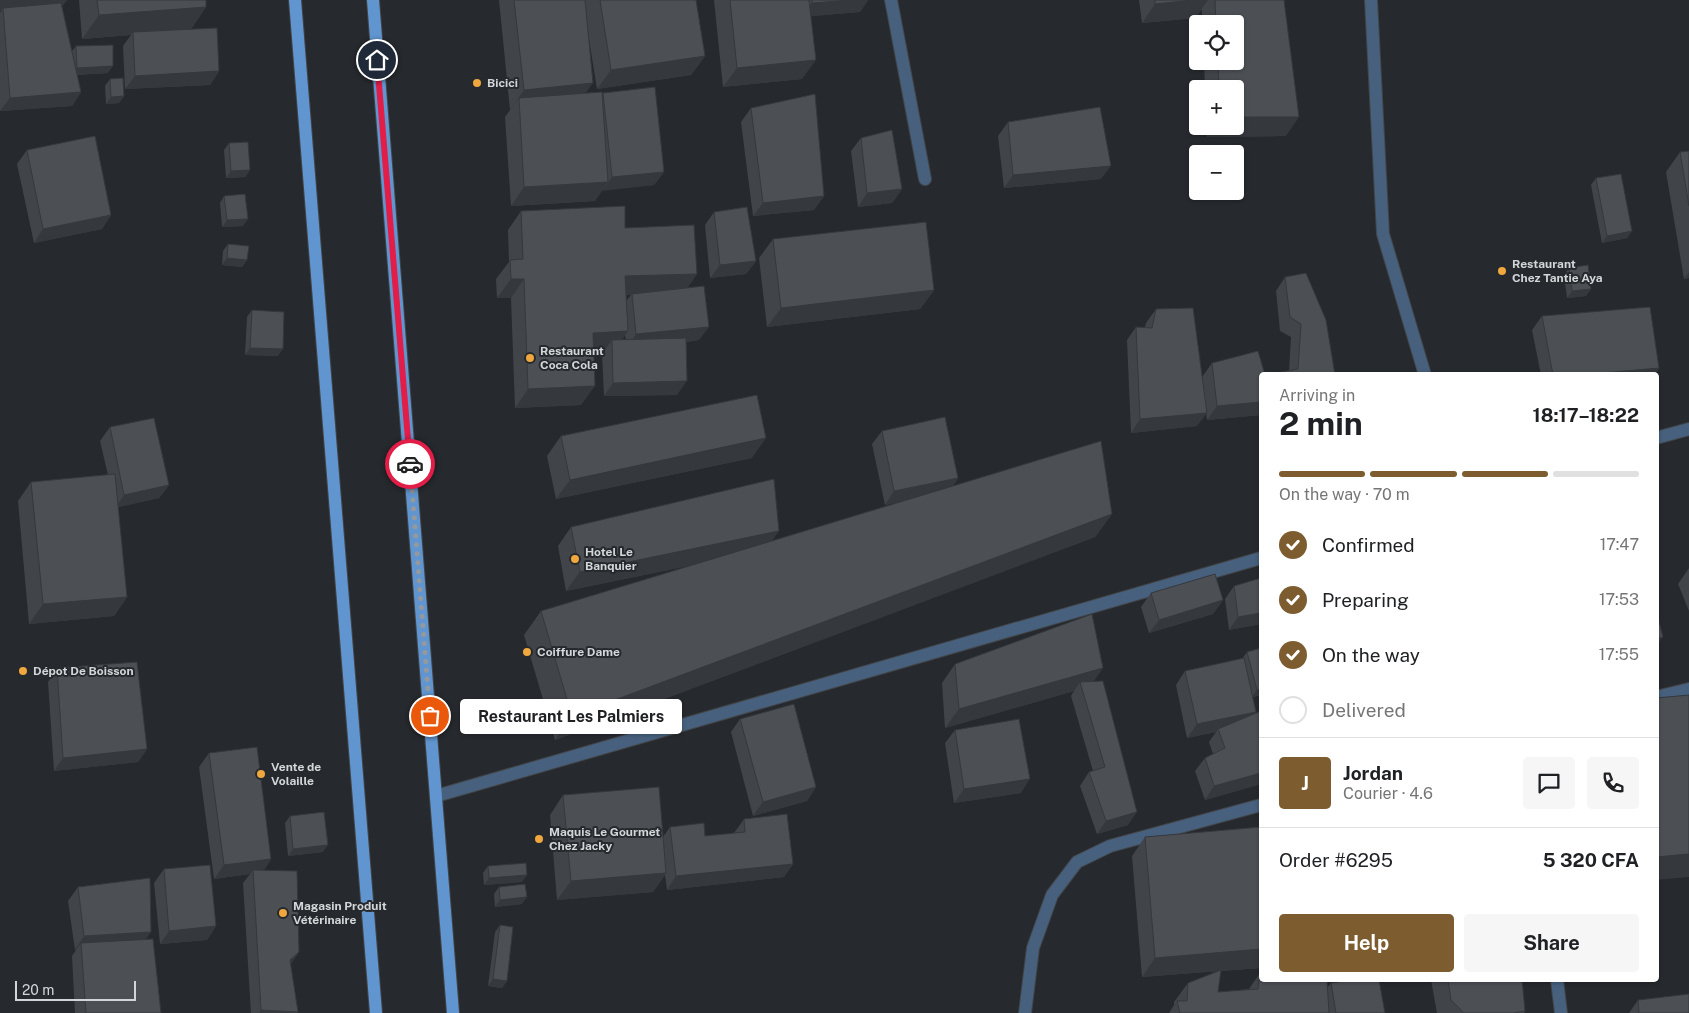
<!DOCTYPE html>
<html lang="en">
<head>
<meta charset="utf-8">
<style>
	:root { --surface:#fff; --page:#f6f6f6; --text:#202124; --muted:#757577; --line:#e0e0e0; --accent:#7d5d30 }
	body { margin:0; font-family:"Public Sans",sans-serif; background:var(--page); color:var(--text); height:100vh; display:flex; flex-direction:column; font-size:19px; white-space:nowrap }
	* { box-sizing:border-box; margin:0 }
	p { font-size:16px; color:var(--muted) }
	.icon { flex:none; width:28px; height:28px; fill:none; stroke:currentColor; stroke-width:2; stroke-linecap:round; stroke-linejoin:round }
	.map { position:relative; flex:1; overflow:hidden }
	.panel { position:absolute; left:1259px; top:372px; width:400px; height:610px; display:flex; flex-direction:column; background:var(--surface); border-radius:5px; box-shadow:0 1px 4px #0004 }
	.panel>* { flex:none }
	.fabs { position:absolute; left:1189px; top:15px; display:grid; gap:10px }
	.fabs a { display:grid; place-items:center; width:55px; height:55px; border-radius:5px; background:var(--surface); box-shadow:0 1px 4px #0004; font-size:25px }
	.scale { position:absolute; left:15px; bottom:12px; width:121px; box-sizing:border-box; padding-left:5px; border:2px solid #d3d6d8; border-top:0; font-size:14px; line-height:18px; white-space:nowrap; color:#d3d6d8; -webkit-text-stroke:4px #26292d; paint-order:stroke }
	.pin { position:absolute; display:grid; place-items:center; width:42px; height:42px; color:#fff; margin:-21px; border:2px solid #fff; border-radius:50%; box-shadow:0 1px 5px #0007 }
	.courier { position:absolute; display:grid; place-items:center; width:50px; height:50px; margin:-25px; border:4px solid #e11d48; border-radius:50%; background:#fff; color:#222; box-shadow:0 1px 6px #0007 }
	.bubble { position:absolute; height:35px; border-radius:5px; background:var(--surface); box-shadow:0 1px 4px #0004; font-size:16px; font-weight:700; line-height:35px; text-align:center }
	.overview em { font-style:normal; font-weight:700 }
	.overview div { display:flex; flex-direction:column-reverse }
	.overview { display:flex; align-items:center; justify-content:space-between; height:85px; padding:0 20px }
	h1 { font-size:32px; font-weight:700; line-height:38px }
	.bar { display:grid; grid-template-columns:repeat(4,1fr); gap:8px 5px; align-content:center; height:60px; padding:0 20px }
	.bar i { height:6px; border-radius:4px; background:var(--line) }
	.bar .active { background:var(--accent) }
	.bar p { grid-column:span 4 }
	.line { display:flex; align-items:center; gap:12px; padding:0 20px; border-top:1px solid var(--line) }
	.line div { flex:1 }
	.round { display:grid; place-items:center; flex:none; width:52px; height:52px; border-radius:5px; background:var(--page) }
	ol { padding:0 20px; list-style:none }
	li { display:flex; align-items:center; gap:15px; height:55px }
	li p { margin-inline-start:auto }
	li .icon { padding:5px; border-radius:50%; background:var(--accent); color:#fff; stroke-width:4 }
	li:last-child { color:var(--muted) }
	li i { width:28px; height:28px; border:2px solid var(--line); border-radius:50% }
	.primary-button { display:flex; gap:10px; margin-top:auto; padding:10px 20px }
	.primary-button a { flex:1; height:58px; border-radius:5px; background:var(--accent); color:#fff; font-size:20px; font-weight:700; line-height:58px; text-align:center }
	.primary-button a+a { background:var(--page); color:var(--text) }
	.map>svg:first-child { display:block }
</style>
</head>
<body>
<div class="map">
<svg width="1689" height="1013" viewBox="0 0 1689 1013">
	<rect width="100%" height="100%" fill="#26292d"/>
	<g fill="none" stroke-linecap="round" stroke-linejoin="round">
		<g stroke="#424548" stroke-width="14">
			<g id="minor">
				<polyline points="891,0 925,179"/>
				<polyline points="1371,0 1383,234 1425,375"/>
				<polyline points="1656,438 1689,429"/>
				<polyline points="1656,697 1689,689"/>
				<polyline points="436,796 1261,558"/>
				<polyline points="1557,980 1561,1013"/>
				<polyline points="1025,1013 1033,948 1052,895 1077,862 1110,846 1261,805"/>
			</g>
		</g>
		<g stroke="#424548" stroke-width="14">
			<g id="major">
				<polyline points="295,0 376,1013"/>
				<polyline points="373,0 453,1013"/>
			</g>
		</g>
		<use href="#minor" stroke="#47607d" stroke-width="12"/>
		<use href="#major" stroke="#6195d0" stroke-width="12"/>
	</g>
	<g fill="#414549" fill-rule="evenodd">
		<polygon points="0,0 67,0 62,6 72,51 76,46 108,73 77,75 81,92 72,106 0,111 0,13 1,11 0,11"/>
		<polygon points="79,0 206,0 206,7 191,29 219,71 210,85 125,89 123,46 131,35 82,39"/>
		<polygon points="499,0 696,0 705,56 691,75 597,89 587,27 586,93 602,92 664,172 654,185 602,190 595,201 511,206 505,117 510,110"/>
		<polygon points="714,0 868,0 860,12 811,16 802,79 723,87"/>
		<polygon points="1139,0 1284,0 1286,136 1207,137 1206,126 1235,126 1235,89 1205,89 1204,61 1235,61 1235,24 1202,24 1202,9 1195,18 1142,23"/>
		<polygon points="110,79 124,96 119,103 106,104 105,86"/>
		<polygon points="751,108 824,196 814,210 753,216 741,122"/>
		<polygon points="1008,122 1101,179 1004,188 998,136"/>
		<polygon points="861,138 902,189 892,203 858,207 851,151"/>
		<polygon points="229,143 246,177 226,178 224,150"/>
		<polygon points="27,150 111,215 102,229 34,243 17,164"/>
		<polygon points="1689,151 1689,278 1684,279 1666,172 1680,152"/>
		<polygon points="1596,178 1632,231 1627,238 1602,243 1591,185"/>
		<polygon points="224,196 243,226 222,227 220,203"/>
		<path d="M521,211l104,17 72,46 -10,14 12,52 -13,2 -9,53 -73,1 -2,-42 2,-3 -10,1 -13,53 -66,3 -4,-110h-14l-1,-19 13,-17 -1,-32zM626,295h5l-5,6zM625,335l1,5h-4z"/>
		<polygon points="714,212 756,261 746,274 710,278 705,225"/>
		<polygon points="773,239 934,290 920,309 767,327 759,258"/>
		<polygon points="228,244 247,260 242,267 222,265 223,251"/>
		<polygon points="1569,268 1591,289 1586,296 1567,298 1564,275"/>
		<polygon points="1285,277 1335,375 1261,375 1261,415 1207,420 1202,377 1212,363 1265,375 1289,371 1291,337 1280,331 1276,291"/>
		<polygon points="1156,309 1197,426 1131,433 1127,340 1136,327 1145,327 1146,323"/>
		<polygon points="252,310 278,356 245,355 247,317"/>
		<polygon points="1542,316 1659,368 1654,375 1541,375 1532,330"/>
		<polygon points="110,427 169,485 159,498 118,507 127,597 114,616 29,624 18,501 31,482 108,475 100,441"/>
		<polygon points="882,431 958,478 953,486 1112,514 1095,537 555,740 524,635 541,611 693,565 566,591 558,546 571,527 772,541 902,501 885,505 872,444"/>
		<polygon points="561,436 752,458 556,499 547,456"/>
		<polygon points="1689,568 1689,611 1678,584"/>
		<polygon points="1261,578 1261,624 1229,630 1225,599 1234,586"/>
		<polygon points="1151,593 1223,600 1213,614 1149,633 1141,607"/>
		<polygon points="1247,652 1261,695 1253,697 1254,714 1261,711 1261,784 1205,800 1195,771 1205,758 1213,754 1209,742 1216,732 1187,738 1176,685 1185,671 1242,659"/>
		<polygon points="955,664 1093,681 1128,825 1097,834 1080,786 1089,772 1093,771 1071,696 1074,691 945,728 942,683"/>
		<polygon points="57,668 147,749 138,762 54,771 48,682"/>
		<polygon points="740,719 816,787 807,801 753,816 731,732"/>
		<polygon points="955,730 1021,793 954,803 945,743"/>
		<polygon points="209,753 271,859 264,870 299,952 290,965 298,1012 298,1013 251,1013 243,883 250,874 214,879 199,767"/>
		<polygon points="563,795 663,837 670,827 705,836 734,833 744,819 793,864 784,877 667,890 665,875 653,892 557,900 550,815"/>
		<polygon points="290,816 323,852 288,856 285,823"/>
		<polygon points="1261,827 1261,968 1220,971 1218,992 1249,989 1260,973 1286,981 1327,988 1331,983 1385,1013 1169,1013 1174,1005 1174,1002 1188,983 1218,971 1142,977 1132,856 1145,837"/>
		<polygon points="488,866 527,875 522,882 484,885 483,873"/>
		<polygon points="164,869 216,926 207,940 160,944 154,883"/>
		<polygon points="78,887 146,940 161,1013 75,1013 72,956 76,950 75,950 68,901"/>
		<polygon points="499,887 522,904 495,907 494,894"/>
		<polygon points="500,925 507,981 502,988 488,986 495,932"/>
		<polygon points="1431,980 1522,980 1525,1011 1524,1013 1437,1013"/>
		<polygon points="1638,1000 1689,1013 1629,1013"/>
	</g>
	<g fill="#35383c">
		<polygon points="0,0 67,0 60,9 3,8 1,11 0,11"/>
		<polygon points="853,0 868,0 860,12 803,17 812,3"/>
		<polygon points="1194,0 1208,0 1195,18 1142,23 1155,4"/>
		<polygon points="206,7 190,31 133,32 131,35 82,39 99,15"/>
		<polygon points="705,56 691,75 597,89 611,70"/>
		<polygon points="816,60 802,79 723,87 737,68"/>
		<polygon points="113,66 108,73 72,75 77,68"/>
		<polygon points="219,71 210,85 125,89 135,76"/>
		<polygon points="593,83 579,102 519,98 510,110 524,90"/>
		<polygon points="81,92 72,106 0,111 10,98"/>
		<polygon points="124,96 119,103 106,104 111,97"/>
		<polygon points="1235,117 1299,117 1286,136 1207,137 1214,126 1235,126"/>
		<polygon points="1111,166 1101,179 1004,188 1013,175"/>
		<polygon points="250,170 246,177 226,178 231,171"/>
		<polygon points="664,172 654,185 602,191 612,177"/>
		<polygon points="608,182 595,201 511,206 524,187"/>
		<polygon points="902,189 892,203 858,207 867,193"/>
		<polygon points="824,196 814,210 753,216 763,203"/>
		<polygon points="111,215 102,229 34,243 43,229"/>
		<polygon points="248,219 243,226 222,227 227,220"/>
		<polygon points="1632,231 1627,238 1602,243 1607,236"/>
		<polygon points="227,258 247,260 242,267 222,265"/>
		<polygon points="756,261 746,274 710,278 720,265"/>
		<polygon points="1689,272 1689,278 1684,279"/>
		<polygon points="697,274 684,293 632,294 631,295 612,296 625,276"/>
		<polygon points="511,279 524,279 511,298 497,298"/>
		<polygon points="1591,289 1586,296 1567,298 1572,291"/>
		<polygon points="934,290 920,309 767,327 781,308"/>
		<polygon points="709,327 699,340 627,348 636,334"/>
		<polygon points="628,331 614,351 612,340 604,351 579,352 593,333"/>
		<polygon points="250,348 283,349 278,356 245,355"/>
		<polygon points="1659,368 1654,375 1580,375"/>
		<polygon points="687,381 677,395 604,396 613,383"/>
		<polygon points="595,386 581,405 515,408 528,389"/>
		<polygon points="1261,402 1261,415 1207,420 1217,406"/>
		<polygon points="1207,413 1197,426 1131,433 1140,419"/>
		<polygon points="766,438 752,458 556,499 570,480"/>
		<polygon points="958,478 949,492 885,505 894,491"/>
		<polygon points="169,485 159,498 115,508 124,495"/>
		<polygon points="1112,514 1095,537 555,740 572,716"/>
		<polygon points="779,531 766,550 566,591 580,572"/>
		<polygon points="127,597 114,616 29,624 43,604"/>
		<polygon points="1223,600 1213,614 1149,633 1159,620"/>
		<polygon points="1261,613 1261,624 1229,630 1238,617"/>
		<polygon points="1663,637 1656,646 1656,639"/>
		<polygon points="1103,668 1090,687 1080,682 1074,691 945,728 959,709"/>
		<polygon points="1261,689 1261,695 1252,697 1257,690"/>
		<polygon points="1256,712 1246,725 1218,729 1216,732 1187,738 1197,724"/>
		<polygon points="147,749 138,762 54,771 63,758"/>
		<polygon points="1261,773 1261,784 1205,800 1214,786"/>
		<polygon points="1030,779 1021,793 954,803 964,789"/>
		<polygon points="816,787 807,801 753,816 763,802"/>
		<polygon points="1137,812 1128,825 1097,834 1106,821"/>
		<polygon points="328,845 323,852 288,856 293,849"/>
		<polygon points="1689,854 1689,877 1656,880 1656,857"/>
		<polygon points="271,859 262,873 253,870 250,874 214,879 224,865"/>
		<polygon points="793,864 784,877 667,890 676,876"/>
		<polygon points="666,873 653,892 557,900 571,881"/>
		<polygon points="527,875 522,882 484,885 489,878"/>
		<polygon points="527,897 522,904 495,907 500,900"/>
		<polygon points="216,926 207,940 160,944 169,931"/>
		<polygon points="151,932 141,946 81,943 76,950 75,950 84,936"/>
		<polygon points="1261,949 1261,968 1142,977 1155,958"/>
		<polygon points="299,952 290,965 290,960"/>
		<polygon points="493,979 507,981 502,988 488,986"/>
		<polygon points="261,1010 298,1012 298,1013 259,1013"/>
	</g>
	<g fill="#4c5055" stroke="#35383c">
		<polygon points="97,0 206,0 206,7 99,15"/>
		<polygon points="514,0 585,0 593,83 524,90"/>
		<polygon points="600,0 696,0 705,56 611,70"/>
		<polygon points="730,0 809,0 816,60 737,68"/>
		<polygon points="812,0 853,0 812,3"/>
		<polygon points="1155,0 1194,0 1155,4"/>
		<polygon points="1215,0 1284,0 1299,117 1235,117 1235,89 1219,89 1218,61 1235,61 1235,24 1216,24"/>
		<polygon points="61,3 81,92 10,98 3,8"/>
		<polygon points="217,28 219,71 135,76 133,32"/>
		<polygon points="113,45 113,66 77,68 76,46"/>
		<polygon points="123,78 124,96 111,97 110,79"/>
		<polygon points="655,87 664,172 612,177 603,93"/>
		<polygon points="602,92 608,182 524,187 519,98"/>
		<polygon points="815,94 824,196 763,203 751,108"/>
		<polygon points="1100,107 1111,166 1013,175 1008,122"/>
		<polygon points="892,130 902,189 867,193 861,138"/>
		<polygon points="95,136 111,215 43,229 27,150"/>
		<polygon points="248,142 250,170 231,171 229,143"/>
		<polygon points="1689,151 1689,206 1680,152"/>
		<polygon points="1621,174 1632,231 1607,236 1596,178"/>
		<polygon points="245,194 248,219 227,220 224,196"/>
		<polygon points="625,206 625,228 694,225 697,274 625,276 628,331 593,333 595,386 528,389 524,279 511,279 510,260 523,259 521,211"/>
		<polygon points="747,207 756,261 720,265 714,212"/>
		<polygon points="926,222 934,290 781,308 773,239"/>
		<polygon points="228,244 249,246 247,260 227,258"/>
		<polygon points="1588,265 1591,289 1572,291 1569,268"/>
		<polygon points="1306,273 1326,320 1335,375 1261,375 1261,402 1217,406 1212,363 1258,351 1265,375 1298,369 1301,324 1290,317 1285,277"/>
		<polygon points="704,286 709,327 636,334 632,294"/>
		<polygon points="1650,307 1659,368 1580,375 1553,375 1542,316"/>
		<polygon points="1193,308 1207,413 1140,419 1136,327 1152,328 1156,309"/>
		<polygon points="252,310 284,312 283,349 250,348"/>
		<polygon points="686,338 687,381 613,383 612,340"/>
		<polygon points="757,395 766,438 570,480 561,436"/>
		<polygon points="945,417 958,478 894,491 882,431"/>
		<polygon points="154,418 169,485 124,495 110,427"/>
		<polygon points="1101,441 1112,514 572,716 541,611"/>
		<polygon points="115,474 127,597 43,604 31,482"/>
		<polygon points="774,479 779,531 580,572 571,527"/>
		<polygon points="1215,574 1223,600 1159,620 1151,593"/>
		<polygon points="1261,578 1261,613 1238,617 1234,586"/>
		<polygon points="1656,610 1663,637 1656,639"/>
		<polygon points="1092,614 1103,668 959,709 955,664"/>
		<polygon points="1261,648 1261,689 1257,690 1247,652"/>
		<polygon points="1244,658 1256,712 1197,724 1185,671"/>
		<polygon points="137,662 147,749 63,758 57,668"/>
		<polygon points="1103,681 1137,812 1106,821 1089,772 1105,767 1080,682"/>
		<polygon points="1689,695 1689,854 1656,857 1656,698"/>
		<polygon points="794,704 816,787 763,802 740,719"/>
		<polygon points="1261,711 1261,773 1214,786 1205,758 1225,748 1218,729"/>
		<polygon points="1019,719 1030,779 964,789 955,730"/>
		<polygon points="257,747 271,859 224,865 209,753"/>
		<polygon points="659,787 666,873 571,881 563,795"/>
		<polygon points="324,812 328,845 293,849 290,816"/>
		<polygon points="787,814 793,864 676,876 670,827 704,823 705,836 745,832 744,819"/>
		<polygon points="1261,827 1261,949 1155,958 1145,837"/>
		<polygon points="526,863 527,875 489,878 488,866"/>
		<polygon points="210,865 216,926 169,931 164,869"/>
		<polygon points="253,870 297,871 299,952 290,960 298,1012 261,1010"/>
		<polygon points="150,878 151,932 84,936 78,887"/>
		<polygon points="525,884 527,897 500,900 499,887"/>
		<polygon points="500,925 513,927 507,981 493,979"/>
		<polygon points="153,939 161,1013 86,1013 81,943"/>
		<polygon points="1221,970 1218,992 1258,989 1260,973 1261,973 1261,980 1286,980 1286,981 1327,980 1329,1013 1180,1013 1177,1001 1187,1001 1188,983"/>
		<polygon points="1350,980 1379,980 1385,1013 1336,1013 1331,983"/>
		<polygon points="1448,980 1522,980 1525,1011 1513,1013 1464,1013 1451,1000"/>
		<polygon points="1689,994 1689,1013 1639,1013 1638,1000"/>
	</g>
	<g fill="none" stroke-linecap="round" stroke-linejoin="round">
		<polyline stroke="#96999c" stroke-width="5" stroke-dasharray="0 9" points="410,464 430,716"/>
		<polyline stroke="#e11d48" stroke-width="6" points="377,60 410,464"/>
	</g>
	<g fill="#efa73e" stroke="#26292d" stroke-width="2">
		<circle cx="477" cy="83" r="5"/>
		<circle cx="1502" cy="271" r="5"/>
		<circle cx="530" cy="358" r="5"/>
		<circle cx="575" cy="559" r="5"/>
		<circle cx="527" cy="652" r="5"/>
		<circle cx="23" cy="671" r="5"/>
		<circle cx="261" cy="774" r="5"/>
		<circle cx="539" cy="839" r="5"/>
		<circle cx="283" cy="913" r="5"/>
	</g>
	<g text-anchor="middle" stroke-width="4" stroke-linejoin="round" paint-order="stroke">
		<g font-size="12" font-weight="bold" fill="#d3d6d8" stroke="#26292d" text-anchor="start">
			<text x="487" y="87">Bicici</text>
			<text x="1512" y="268">Restaurant<tspan x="1512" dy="14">Chez Tantie Aya</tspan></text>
			<text x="540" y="355">Restaurant<tspan x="540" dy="14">Coca Cola</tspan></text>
			<text x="585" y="556">Hotel Le<tspan x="585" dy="14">Banquier</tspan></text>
			<text x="537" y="656">Coiffure Dame</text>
			<text x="33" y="675">Dépot De Boisson</text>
			<text x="271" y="771">Vente de<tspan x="271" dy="14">Volaille</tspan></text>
			<text x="549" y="836">Maquis Le Gourmet<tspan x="549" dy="14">Chez Jacky</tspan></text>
			<text x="293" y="910">Magasin Produit<tspan x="293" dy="14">Vétérinaire</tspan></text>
		</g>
	</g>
</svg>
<div class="fabs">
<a><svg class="icon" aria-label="locate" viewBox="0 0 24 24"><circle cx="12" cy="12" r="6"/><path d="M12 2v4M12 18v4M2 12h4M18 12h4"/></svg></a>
<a>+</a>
<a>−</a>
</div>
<div class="scale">20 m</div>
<div class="pin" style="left:430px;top:716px;background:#ea580c"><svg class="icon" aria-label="bag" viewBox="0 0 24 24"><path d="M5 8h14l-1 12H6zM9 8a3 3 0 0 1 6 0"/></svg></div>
<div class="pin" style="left:377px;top:60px;background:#1f2937"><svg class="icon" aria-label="home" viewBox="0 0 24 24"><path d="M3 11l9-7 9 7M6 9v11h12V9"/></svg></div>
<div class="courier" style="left:410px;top:464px"><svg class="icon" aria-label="car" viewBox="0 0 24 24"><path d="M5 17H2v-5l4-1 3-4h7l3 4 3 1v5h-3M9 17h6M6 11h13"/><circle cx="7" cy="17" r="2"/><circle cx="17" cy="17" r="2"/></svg></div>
<div class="bubble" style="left:460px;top:699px;width:222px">Restaurant Les Palmiers</div>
<section class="panel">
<div class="overview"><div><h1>2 min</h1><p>Arriving in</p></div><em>18:17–18:22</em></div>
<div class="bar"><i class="active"></i><i class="active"></i><i class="active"></i><i></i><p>On the way · 70 m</p></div>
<ol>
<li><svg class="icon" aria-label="check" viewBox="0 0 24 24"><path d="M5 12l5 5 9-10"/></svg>Confirmed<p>17:47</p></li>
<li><svg class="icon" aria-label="check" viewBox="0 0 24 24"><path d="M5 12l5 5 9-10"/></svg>Preparing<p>17:53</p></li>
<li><svg class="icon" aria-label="check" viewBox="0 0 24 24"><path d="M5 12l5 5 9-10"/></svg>On the way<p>17:55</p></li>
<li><i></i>Delivered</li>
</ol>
<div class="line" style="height:90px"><b class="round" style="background:var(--accent);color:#fff">J</b><div><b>Jordan</b><p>Courier · 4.6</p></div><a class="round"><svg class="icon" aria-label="chat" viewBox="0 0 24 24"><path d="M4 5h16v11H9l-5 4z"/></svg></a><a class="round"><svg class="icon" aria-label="phone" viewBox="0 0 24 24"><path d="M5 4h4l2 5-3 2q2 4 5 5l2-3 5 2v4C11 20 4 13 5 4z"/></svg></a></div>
<div class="line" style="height:65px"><div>Order #6295</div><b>5 320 CFA</b></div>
<div class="primary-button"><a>Help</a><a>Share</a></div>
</section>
</div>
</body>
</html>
